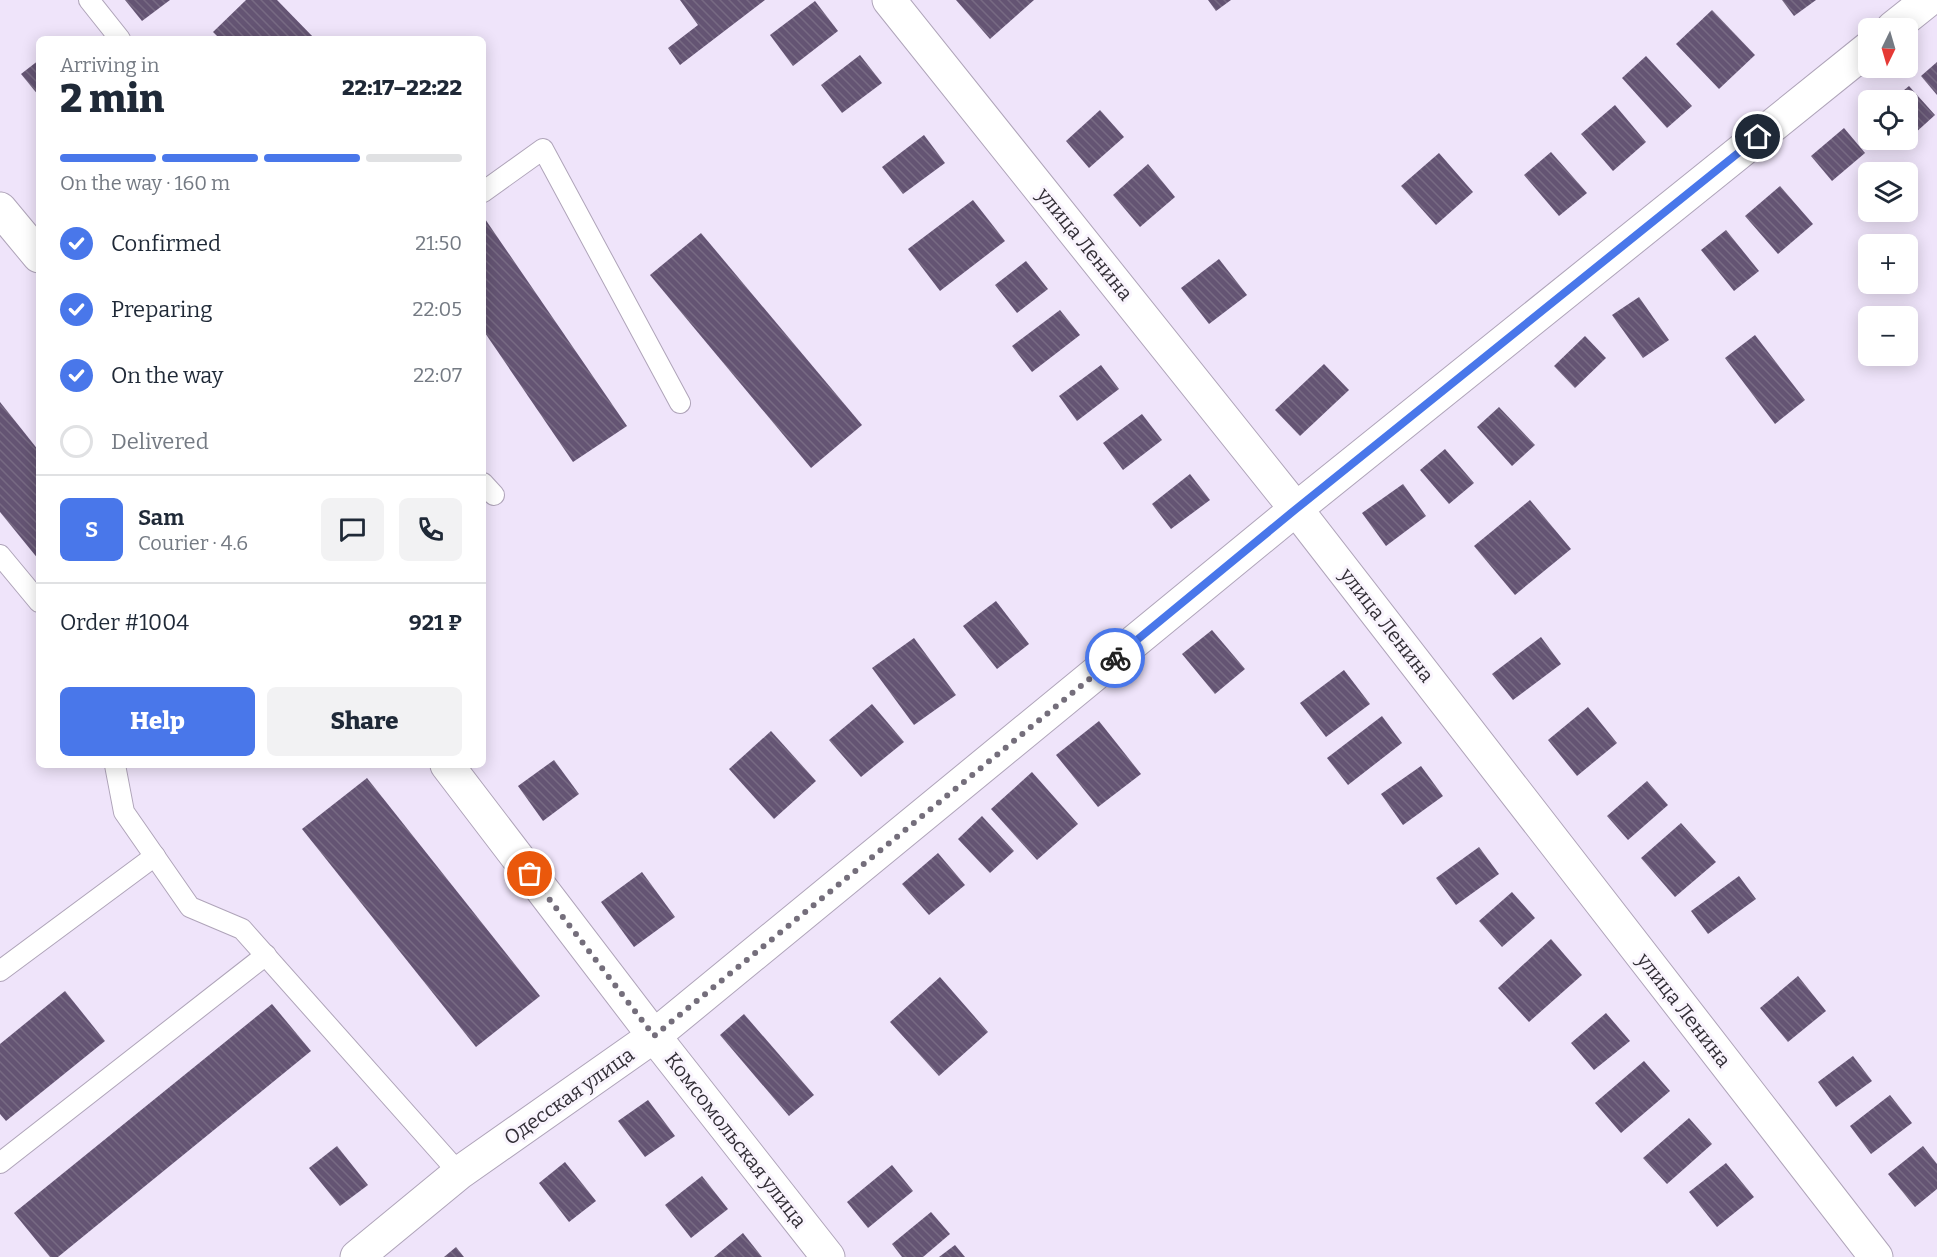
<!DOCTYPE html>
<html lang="en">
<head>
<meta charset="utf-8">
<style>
	:root { --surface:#fff; --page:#f2f2f3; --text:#1f2937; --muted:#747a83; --line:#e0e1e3; --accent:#4977ea }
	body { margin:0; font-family:Bitter,serif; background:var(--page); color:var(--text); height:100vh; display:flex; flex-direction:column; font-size:22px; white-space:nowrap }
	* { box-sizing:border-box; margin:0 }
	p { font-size:20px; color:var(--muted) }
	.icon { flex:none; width:33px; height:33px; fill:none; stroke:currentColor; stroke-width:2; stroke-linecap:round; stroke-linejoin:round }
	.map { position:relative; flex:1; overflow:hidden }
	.panel { position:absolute; left:36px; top:36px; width:450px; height:732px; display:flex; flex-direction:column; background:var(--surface); border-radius:9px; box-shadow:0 3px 15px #0003 }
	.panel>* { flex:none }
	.needle { width:39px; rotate:185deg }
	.buttons { position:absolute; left:1858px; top:18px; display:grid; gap:12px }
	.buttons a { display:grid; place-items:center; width:60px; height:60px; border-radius:9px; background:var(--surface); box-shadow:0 3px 15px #0003; font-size:30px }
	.pin { position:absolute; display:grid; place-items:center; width:51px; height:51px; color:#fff; margin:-26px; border:3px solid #fff; border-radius:50%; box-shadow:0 2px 6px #0007 }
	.courier { position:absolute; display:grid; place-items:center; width:60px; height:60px; margin:-30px; border:4px solid #4977ea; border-radius:50%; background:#fff; color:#222; box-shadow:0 2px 8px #0007 }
	.headline em { font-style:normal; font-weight:800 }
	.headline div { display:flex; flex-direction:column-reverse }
	.headline { display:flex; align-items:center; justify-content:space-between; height:102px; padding:0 24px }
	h1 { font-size:39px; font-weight:800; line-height:45px }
	.bar { display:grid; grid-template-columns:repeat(4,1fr); gap:9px 6px; align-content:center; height:72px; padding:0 24px }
	.bar i { height:8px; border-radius:4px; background:var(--line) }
	.bar .active { background:var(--accent) }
	.bar p { grid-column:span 4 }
	.line { display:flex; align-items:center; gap:15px; padding:0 24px; border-top:2px solid var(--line) }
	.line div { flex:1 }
	.round { display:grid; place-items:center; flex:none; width:63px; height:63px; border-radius:9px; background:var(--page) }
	ol { padding:0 24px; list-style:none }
	li { display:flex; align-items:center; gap:18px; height:66px }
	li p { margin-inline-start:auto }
	li .icon { padding:6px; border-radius:50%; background:var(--accent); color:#fff; stroke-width:4 }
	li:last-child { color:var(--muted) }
	li i { width:33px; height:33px; border:3px solid var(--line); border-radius:50% }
	.action { display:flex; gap:12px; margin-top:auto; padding:12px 24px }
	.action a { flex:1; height:69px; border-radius:9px; background:var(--accent); color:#fff; font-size:24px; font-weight:800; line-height:69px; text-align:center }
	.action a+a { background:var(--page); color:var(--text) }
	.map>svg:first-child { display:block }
</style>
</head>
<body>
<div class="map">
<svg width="1937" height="1257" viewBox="0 0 1937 1257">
	<defs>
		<pattern id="building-back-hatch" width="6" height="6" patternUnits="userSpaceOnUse" patternTransform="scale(1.5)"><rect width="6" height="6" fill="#645473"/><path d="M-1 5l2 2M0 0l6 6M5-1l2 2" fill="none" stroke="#776a83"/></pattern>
	</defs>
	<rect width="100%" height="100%" fill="#efe4fa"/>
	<g fill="url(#building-back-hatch)">
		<polygon points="125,0 170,0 142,21"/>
		<polygon points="246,0 277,0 315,39 220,39 213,32"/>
		<polygon points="680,0 765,0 680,65 668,48 698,25"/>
		<polygon points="956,0 1034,0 990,39"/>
		<polygon points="1208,0 1231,0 1216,11"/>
		<polygon points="1782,0 1816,0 1794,16"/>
		<polygon points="815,1 838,31 793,66 770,35"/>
		<polygon points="1712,10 1755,55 1719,89 1676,44"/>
		<polygon points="860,55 882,83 842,113 821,85"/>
		<polygon points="1646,56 1692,106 1667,128 1622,78"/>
		<polygon points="39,60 39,96 21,74"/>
		<polygon points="1937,62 1937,95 1921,76"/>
		<polygon points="1909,86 1935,115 1903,144 1900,140 1908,140 1908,100 1892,100"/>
		<polygon points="1615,105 1646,142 1613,171 1581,134"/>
		<polygon points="1100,110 1124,137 1089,168 1066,141"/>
		<polygon points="1844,128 1865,153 1832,181 1811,156"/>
		<polygon points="924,135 945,163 903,194 882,167"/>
		<polygon points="1551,152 1587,193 1559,216 1524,175"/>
		<polygon points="1439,153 1473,192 1436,225 1401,186"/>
		<polygon points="1148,164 1175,197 1140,227 1113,195"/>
		<polygon points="1780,186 1813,224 1778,254 1745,216"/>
		<polygon points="973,200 1005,241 940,291 908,249"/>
		<polygon points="483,216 627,426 573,462 483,330"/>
		<polygon points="1726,230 1759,271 1734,291 1701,250"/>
		<polygon points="701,233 862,425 811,468 650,275"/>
		<polygon points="1219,259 1247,295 1209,324 1181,288"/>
		<polygon points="1026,261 1048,289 1017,313 995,285"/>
		<polygon points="1639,297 1669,340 1643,358 1612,315"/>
		<polygon points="1060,310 1080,335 1032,372 1012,346"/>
		<polygon points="1755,335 1805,400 1775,424 1725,358"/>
		<polygon points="1585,336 1606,358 1575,388 1554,366"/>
		<polygon points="1324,364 1349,390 1300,436 1275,410"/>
		<polygon points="1101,365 1119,389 1077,421 1059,396"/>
		<polygon points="0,402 39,451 39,560 0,512"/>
		<polygon points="1499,407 1535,445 1512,466 1477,427"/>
		<polygon points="1142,414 1162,440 1123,470 1103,443"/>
		<polygon points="1445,449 1474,483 1449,504 1420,470"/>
		<polygon points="1190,474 1210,500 1171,529 1152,504"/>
		<polygon points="1403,484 1426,516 1386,546 1362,513"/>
		<polygon points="1530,500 1571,549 1515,595 1474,546"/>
		<polygon points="996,601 1029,644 997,669 963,626"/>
		<polygon points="1212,630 1245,669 1215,694 1182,654"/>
		<polygon points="1541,637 1561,664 1513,700 1492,674"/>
		<polygon points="914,638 956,695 914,725 872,668"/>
		<polygon points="1344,670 1370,704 1326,737 1300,703"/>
		<polygon points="872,704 904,742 861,777 829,740"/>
		<polygon points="1588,707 1617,743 1577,776 1548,740"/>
		<polygon points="1382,716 1402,743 1348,785 1327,758"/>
		<polygon points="1099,721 1141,774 1098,807 1056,755"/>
		<polygon points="771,731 816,781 774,819 729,769"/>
		<polygon points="554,760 579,794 543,821 518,786"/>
		<polygon points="1421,766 1443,796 1403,825 1381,794"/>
		<polygon points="1032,772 1078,824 1037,860 991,809"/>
		<polygon points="367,778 540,996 476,1047 302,829"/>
		<polygon points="1647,781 1668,805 1628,840 1607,816"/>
		<polygon points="982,816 1014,851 990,873 958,839"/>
		<polygon points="1681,823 1716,862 1675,897 1641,858"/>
		<polygon points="1479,847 1499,874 1456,905 1436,878"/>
		<polygon points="938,853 965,885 929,915 902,884"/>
		<polygon points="642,872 675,917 634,947 601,902"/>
		<polygon points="1739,876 1756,899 1708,934 1691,911"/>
		<polygon points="1512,892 1535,918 1502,947 1479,921"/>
		<polygon points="1551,939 1582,975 1529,1022 1498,988"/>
		<polygon points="1798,976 1826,1011 1788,1042 1760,1008"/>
		<polygon points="940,977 988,1032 939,1076 890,1022"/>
		<polygon points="65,991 105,1041 6,1121 0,1114 0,1044"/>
		<polygon points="272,1004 311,1051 58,1257 50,1257 14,1213"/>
		<polygon points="1606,1013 1630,1041 1594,1070 1571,1043"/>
		<polygon points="744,1014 814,1095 789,1116 720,1035"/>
		<polygon points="1853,1056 1872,1081 1836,1107 1818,1082"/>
		<polygon points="1644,1061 1670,1091 1621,1133 1595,1103"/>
		<polygon points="1890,1095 1912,1123 1871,1154 1850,1126"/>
		<polygon points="648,1100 675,1136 645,1157 618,1121"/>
		<polygon points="1689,1118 1712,1144 1667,1184 1643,1158"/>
		<polygon points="337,1146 368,1185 340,1206 309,1168"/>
		<polygon points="1923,1146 1937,1164 1937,1189 1915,1207 1888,1174"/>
		<polygon points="565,1162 596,1201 569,1222 539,1183"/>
		<polygon points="1726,1163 1754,1197 1717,1227 1689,1192"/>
		<polygon points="892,1165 913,1191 868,1228 847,1202"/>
		<polygon points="702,1176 728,1209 691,1238 665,1205"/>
		<polygon points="931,1212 950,1234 923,1257 902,1257 892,1244"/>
		<polygon points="743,1233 762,1257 714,1257"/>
		<polygon points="955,1245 965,1257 939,1257"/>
		<polygon points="456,1247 464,1257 444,1257"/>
	</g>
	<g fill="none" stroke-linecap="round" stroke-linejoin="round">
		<g stroke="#afa4b9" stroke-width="22">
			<g id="lane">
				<polyline points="89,0 120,39"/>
				<polyline points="483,192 543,149 680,403"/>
				<polyline points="483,483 494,495"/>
				<polyline points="0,555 39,602"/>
				<polyline points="115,765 124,812 190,907 242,929 459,1173"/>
				<polyline points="0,971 155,856"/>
				<polyline points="0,1163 266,955"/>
			</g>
		</g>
		<g stroke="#afa4b9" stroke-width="35">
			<g id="street">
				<polyline points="1893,28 1928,0"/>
				<polyline points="0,209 39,256"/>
				<polyline points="447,765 654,1036 828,1257"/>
				<polyline points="357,1257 459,1173 654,1036 1296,509 1869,48"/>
			</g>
		</g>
		<g stroke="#afa4b9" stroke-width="35">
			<polyline id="secondary" points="889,0 1296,509 1876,1257"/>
		</g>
		<use href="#lane" stroke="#fff" stroke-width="20"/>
		<use href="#street" stroke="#fff" stroke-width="33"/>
		<use href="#secondary" stroke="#fff" stroke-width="33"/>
	</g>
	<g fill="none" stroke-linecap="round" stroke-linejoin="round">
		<polyline stroke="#746e7b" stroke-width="6" stroke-dasharray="0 10.8" points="530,874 654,1036 1115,658"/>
		<polyline stroke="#4977ea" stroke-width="8" points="1115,658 1296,509 1758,137"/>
	</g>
	<g text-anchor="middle" stroke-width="6" stroke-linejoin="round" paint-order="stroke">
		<g font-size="20" fill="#322e36" stroke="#f9f4fd">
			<text transform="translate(1085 244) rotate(51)" y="7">улица Ленина</text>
			<text transform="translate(1387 625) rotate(52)" y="7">улица Ленина</text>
			<text transform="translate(1684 1010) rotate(52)" y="7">улица Ленина</text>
			<text transform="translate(569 1096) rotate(-35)" y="7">Одесская улица</text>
			<text transform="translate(736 1140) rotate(52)" y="7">Комсомольская улица</text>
		</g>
	</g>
</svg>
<div class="buttons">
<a><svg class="needle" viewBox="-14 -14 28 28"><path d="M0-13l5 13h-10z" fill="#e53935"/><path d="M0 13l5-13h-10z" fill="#747a83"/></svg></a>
<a><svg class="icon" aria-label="locate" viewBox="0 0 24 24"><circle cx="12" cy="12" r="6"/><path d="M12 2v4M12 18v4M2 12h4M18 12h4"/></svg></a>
<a><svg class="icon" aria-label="layers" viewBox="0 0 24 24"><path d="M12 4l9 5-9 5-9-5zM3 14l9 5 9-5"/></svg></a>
<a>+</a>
<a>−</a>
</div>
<div class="pin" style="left:530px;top:874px;background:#ea580c"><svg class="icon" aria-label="bag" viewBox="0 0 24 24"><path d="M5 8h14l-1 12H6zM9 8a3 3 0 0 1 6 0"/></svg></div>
<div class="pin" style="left:1758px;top:137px;background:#1f2937"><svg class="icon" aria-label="home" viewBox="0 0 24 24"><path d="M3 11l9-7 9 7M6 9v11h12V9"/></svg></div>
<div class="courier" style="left:1115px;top:658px"><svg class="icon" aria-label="bike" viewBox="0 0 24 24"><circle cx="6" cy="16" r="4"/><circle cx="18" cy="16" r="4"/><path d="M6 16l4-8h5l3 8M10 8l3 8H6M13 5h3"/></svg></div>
<section class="panel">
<div class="headline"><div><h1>2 min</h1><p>Arriving in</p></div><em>22:17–22:22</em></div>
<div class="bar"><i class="active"></i><i class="active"></i><i class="active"></i><i></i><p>On the way · 160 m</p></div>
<ol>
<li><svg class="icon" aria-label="check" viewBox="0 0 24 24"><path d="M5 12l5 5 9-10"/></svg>Confirmed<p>21:50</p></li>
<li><svg class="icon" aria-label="check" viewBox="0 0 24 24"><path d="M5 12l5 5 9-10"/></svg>Preparing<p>22:05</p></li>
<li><svg class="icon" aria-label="check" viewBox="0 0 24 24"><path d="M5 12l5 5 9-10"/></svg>On the way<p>22:07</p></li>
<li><i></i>Delivered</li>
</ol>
<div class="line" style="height:108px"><b class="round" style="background:var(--accent);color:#fff">S</b><div><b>Sam</b><p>Courier · 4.6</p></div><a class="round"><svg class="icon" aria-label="chat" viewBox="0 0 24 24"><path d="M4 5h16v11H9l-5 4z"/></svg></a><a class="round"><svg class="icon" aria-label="phone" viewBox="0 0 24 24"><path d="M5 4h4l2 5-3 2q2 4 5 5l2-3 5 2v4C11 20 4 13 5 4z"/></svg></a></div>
<div class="line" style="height:78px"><div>Order #1004</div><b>921 ₽</b></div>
<div class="action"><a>Help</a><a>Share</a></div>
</section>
</div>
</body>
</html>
